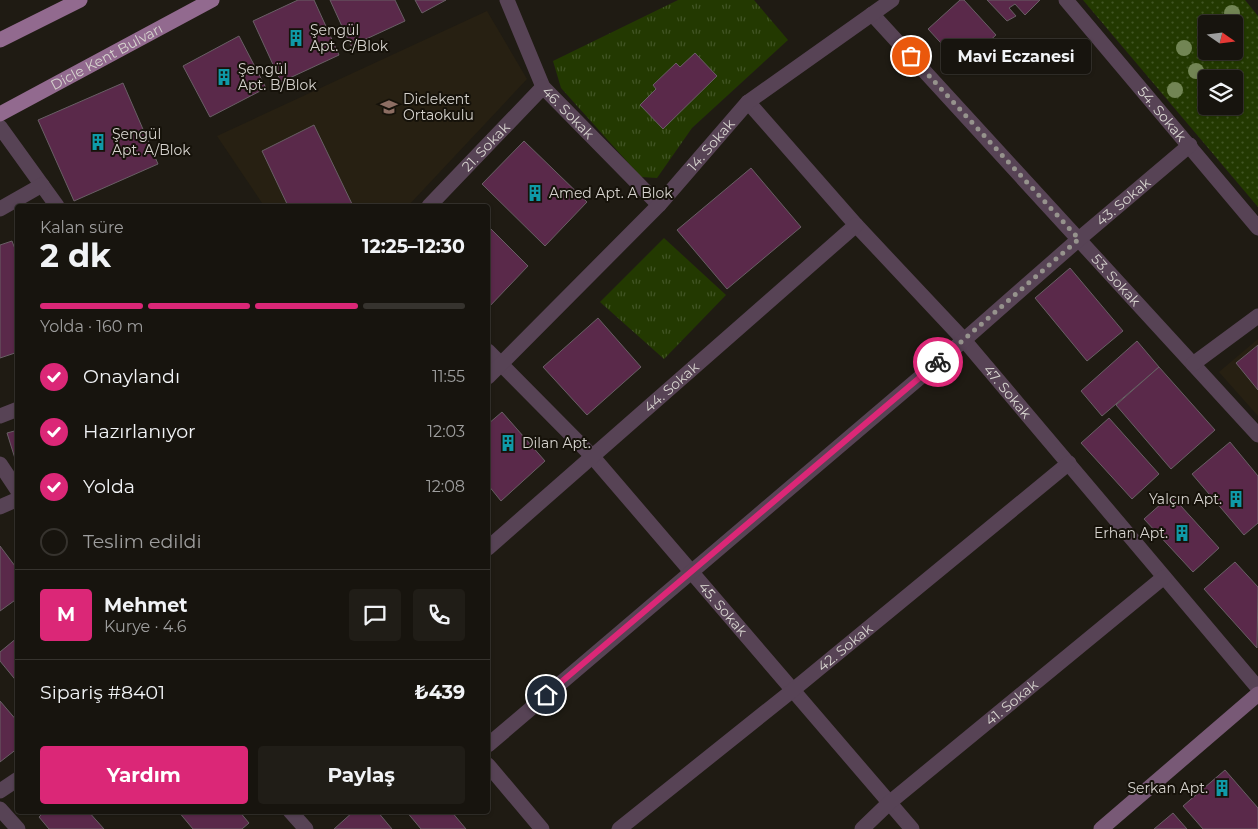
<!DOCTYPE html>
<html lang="tr">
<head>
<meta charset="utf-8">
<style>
	:root { --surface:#17140e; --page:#201d17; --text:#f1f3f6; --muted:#9e9e9e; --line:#36332e; --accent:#db2777 }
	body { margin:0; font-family:Montserrat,sans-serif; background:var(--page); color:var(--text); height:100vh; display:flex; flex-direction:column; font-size:19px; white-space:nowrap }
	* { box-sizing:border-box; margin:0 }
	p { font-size:16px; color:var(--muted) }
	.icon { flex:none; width:28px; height:28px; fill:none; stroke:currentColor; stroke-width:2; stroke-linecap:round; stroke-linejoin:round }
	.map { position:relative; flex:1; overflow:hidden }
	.details { position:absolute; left:15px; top:204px; width:475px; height:610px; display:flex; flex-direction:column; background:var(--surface); border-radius:5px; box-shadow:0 1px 4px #0004,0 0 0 1px var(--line) }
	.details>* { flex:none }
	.needle { width:32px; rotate:104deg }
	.buttons { position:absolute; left:1198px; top:15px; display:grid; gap:10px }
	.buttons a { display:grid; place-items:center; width:45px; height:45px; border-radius:5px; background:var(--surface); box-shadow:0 1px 4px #0004,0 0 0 1px var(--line); font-size:25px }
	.pin { position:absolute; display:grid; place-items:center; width:42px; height:42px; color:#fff; margin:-21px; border:2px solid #fff; border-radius:50%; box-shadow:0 1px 5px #0007 }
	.courier { position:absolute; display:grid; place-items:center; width:50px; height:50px; margin:-25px; border:4px solid #db2777; border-radius:50%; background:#fff; color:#222; box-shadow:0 1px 6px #0007 }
	.bubble { position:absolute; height:35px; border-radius:5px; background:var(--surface); box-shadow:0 1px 4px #0004,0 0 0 1px var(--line); font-size:16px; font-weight:700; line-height:35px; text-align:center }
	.head em { font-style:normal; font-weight:700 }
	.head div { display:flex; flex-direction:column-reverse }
	.head { display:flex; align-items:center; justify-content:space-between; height:85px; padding:0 25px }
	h1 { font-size:32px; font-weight:700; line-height:38px }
	.bar { display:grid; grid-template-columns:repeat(4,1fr); gap:8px 5px; align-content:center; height:60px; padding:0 25px }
	.bar i { height:6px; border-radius:4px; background:var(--line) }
	.bar .current { background:var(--accent) }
	.bar p { grid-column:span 4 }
	.line { display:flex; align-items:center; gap:12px; padding:0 25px; border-top:1px solid var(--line) }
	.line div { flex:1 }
	.round { display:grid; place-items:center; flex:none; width:52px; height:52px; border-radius:5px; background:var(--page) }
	ol { padding:0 25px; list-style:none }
	li { display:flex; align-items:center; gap:15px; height:55px }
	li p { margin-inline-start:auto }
	li .icon { padding:5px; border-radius:50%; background:var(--accent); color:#fff; stroke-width:4 }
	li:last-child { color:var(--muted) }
	li i { width:28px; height:28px; border:2px solid var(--line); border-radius:50% }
	.primary-button { display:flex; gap:10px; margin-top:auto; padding:10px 25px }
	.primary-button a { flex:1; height:58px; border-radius:5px; background:var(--accent); color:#fff; font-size:20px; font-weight:700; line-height:58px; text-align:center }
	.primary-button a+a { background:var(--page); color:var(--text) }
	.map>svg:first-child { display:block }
</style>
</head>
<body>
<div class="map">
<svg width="1258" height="829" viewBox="0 0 1258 829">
	<defs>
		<pattern id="grass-tufts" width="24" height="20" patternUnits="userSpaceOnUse" patternTransform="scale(1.25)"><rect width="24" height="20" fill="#233901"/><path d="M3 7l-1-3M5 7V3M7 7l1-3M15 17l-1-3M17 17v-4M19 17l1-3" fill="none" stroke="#425525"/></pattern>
		<pattern id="park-dots" width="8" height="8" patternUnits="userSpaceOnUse" patternTransform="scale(1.25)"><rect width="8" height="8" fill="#233901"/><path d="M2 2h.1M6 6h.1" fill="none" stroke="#425525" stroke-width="1.8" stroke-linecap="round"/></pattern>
	</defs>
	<rect width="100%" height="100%" fill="#1f1b13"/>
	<g fill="#272012">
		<polygon points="487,11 527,79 408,206 264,206 217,136"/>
		<polygon points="1258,339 1258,416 1219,372"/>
	</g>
	<g fill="url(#grass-tufts)">
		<polygon points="678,0 754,0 788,40 692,128 657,178 641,177 561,88 553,61"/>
		<polygon points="664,238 726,295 664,359 600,302"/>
	</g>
	<path fill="url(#park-dots)" fill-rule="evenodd" d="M1083,0h162l13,16v191zM1206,24h28v27h-28zM1206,79h28v27h-28z"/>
	<g fill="#5a294a" stroke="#695f65">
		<polygon points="298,0 314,0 339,55 281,82 253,21"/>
		<polygon points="330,0 395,0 405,21 351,46"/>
		<polygon points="415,0 446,0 422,13"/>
		<polygon points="960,0 964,0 996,35 962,66 928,29"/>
		<polygon points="987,0 1040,0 1025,15 1015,4 1009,8 1016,16 1007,21"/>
		<polygon points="239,36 266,88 210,117 183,66"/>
		<polygon points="695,53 717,76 663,129 640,105 656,89 653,85 676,63 680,67"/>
		<polygon points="123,83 158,164 74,201 38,120"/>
		<polygon points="314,125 353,206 288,206 262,151"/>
		<polygon points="524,141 587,202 545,246 482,184"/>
		<polygon points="751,168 801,227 727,289 677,230"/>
		<polygon points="488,226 528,266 488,308"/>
		<polygon points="12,241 18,257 18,352 0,358 0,245"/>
		<polygon points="1070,268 1123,331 1087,361 1035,298"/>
		<polygon points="598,318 641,367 587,415 543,367"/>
		<polygon points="1137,341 1159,367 1102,416 1081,391"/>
		<polygon points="1258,345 1258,390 1236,363"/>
		<polygon points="1159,367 1215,430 1171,469 1116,405"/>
		<polygon points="502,412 545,461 501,501 488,485 488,424"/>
		<polygon points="1109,418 1159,474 1132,499 1081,443"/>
		<polygon points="18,430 18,468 7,433"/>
		<polygon points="1230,442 1258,476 1258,523 1244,535 1192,474"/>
		<polygon points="1171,495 1219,548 1193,572 1144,519"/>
		<polygon points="0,546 18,570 18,598 0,611"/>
		<polygon points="1235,562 1258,587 1257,648 1204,589"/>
		<polygon points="18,637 18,683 0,661 0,652"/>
		<polygon points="0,701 18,722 18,748 0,762"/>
		<polygon points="1225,770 1258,808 1258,829 1203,829 1183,806"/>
		<polygon points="45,811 88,811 104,829 49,829 39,817"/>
		<polygon points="178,811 239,811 249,823 242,829 193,829"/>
		<polygon points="354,811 377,811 392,829 334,829"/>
		<polygon points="406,811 451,811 466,829 421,829"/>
		<polygon points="1173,813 1187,829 1154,829"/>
	</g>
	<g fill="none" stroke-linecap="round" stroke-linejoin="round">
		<g stroke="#574355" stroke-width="15">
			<path id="s1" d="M507,0l36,87 116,118"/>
			<path id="s2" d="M1066,0l192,228"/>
			<path id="s3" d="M872,14l386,421"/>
			<path id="s4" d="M748,102l108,123 108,115 294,348"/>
			<polyline points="0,127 57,206"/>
			<path id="s5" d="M429,206l114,-119"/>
			<polyline points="0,209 42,185"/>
			<path id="s6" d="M488,351l104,105 320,373"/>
			<polyline points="1193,364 1258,316"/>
			<path id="s7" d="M488,377l171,-172 89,-103 144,-102"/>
			<polyline points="0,416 18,409"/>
			<polyline points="0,464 18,491"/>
			<polyline points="0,507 18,499"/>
			<path id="s8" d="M488,548l368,-323"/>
			<path id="s9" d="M488,745l476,-405 115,-101 111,-94"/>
			<polyline points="488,765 542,829"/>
			<polyline points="0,791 18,779"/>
			<polyline points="0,809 18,829"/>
			<polyline points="290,811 306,829"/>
			<path id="s10" d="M619,829l174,-139 276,-227"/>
			<path id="s11" d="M862,829l27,-26 275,-226"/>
		</g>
		<polyline stroke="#785976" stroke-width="15" points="1101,829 1258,694"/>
		<g stroke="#926a8f" stroke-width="15">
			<polyline points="0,40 80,0"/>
			<path id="s12" d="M0,114l212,-114"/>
		</g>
	</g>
	<g fill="#728554">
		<circle cx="1232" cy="13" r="8"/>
		<circle cx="1184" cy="48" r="8"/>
		<circle cx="1196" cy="71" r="8"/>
		<circle cx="1175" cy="90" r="8"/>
	</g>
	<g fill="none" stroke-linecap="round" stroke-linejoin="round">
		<polyline stroke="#96938d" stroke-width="5" stroke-dasharray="0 9" points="911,56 1079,239 938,362"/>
		<polyline stroke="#db2777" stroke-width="6" points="546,695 938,362"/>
	</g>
	<defs>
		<g id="building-bare" transform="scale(1.35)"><path d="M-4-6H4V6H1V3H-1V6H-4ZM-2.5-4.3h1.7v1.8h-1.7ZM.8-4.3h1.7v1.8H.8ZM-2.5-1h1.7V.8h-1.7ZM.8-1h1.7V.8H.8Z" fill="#0f9aa8" stroke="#16120a" stroke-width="2.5" paint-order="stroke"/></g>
		<g id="school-bare" transform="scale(1.35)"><path d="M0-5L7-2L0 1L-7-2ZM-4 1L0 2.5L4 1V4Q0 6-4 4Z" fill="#8d6e63" stroke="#16120a" stroke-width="2.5" paint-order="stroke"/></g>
	</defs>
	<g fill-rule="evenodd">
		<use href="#building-bare" x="296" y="38"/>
		<use href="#building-bare" x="224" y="77"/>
		<use href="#school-bare" x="389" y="107"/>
		<use href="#building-bare" x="98" y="142"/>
		<use href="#building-bare" x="535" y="193"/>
		<use href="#building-bare" x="508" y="443"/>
		<use href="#building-bare" x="1236" y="499"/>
		<use href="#building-bare" x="1182" y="533"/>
		<use href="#building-bare" x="1222" y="788"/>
	</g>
	<g text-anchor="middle" stroke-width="4" stroke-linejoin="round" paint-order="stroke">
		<g font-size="14" fill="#d6d3ce" stroke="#16120a" text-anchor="start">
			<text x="310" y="35">Şengül<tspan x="310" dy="16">Apt. C/Blok</tspan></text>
			<text x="238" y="74">Şengül<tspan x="238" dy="16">Apt. B/Blok</tspan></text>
			<text x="403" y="104">Diclekent<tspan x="403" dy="16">Ortaokulu</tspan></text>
			<text x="112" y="139">Şengül<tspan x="112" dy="16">Apt. A/Blok</tspan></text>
			<text x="549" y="198">Amed Apt. A Blok</text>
			<text x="522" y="448">Dilan Apt.</text>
			<text x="1222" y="504" text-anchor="end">Yalçın Apt.</text>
			<text x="1168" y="538" text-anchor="end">Erhan Apt.</text>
			<text x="1208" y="793" text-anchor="end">Serkan Apt.</text>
		</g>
		<g font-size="14" fill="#d6d3ce" stroke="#16120a">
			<text dy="5" stroke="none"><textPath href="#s12" startOffset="121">Dicle Kent Bulvarı</textPath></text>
			<text dy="5" stroke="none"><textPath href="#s1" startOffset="130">46. Sokak</textPath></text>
			<text dy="5" stroke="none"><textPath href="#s2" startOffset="149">54. Sokak</textPath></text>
			<text dy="5" stroke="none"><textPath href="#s7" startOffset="322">14. Sokak</textPath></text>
			<text dy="5" stroke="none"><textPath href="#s5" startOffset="82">21. Sokak</textPath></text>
			<text dy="5" stroke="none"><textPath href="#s9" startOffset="836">43. Sokak</textPath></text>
			<text dy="5" stroke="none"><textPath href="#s3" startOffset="361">53. Sokak</textPath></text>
			<text dy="5" stroke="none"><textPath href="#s8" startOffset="244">44. Sokak</textPath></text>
			<text dy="5" stroke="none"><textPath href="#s4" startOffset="389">47. Sokak</textPath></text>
			<text dy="5" stroke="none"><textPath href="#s6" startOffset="349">45. Sokak</textPath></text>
			<text dy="5" stroke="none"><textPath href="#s10" startOffset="290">42. Sokak</textPath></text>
			<text dy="5" stroke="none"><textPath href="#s11" startOffset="196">41. Sokak</textPath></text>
		</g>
	</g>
</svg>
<div class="buttons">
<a><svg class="needle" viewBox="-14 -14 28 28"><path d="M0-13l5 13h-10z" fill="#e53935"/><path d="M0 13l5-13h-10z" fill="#9e9e9e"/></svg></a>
<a><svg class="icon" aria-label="layers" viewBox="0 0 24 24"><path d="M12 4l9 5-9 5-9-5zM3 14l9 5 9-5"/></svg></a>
</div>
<div class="pin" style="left:911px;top:56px;background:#ea580c"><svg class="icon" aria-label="bag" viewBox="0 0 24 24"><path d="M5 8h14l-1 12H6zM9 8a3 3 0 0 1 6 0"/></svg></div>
<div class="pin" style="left:546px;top:695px;background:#1f2937"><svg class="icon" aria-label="home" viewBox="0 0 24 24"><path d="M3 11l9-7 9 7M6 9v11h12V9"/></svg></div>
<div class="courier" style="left:938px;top:362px"><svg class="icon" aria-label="bike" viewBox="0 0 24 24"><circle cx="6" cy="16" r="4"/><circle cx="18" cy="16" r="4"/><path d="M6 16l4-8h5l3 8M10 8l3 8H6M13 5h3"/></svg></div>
<div class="bubble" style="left:941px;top:39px;width:150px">Mavi Eczanesi</div>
<section class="details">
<div class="head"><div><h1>2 dk</h1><p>Kalan süre</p></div><em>12:25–12:30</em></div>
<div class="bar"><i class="current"></i><i class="current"></i><i class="current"></i><i></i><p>Yolda · 160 m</p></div>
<ol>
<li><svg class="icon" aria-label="check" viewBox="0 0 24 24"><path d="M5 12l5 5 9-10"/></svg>Onaylandı<p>11:55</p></li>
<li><svg class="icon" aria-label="check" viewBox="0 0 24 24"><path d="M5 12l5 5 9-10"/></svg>Hazırlanıyor<p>12:03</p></li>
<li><svg class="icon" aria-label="check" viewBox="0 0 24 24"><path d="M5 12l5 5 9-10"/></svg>Yolda<p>12:08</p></li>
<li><i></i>Teslim edildi</li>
</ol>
<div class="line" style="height:90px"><b class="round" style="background:var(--accent);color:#fff">M</b><div><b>Mehmet</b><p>Kurye · 4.6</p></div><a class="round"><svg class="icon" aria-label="chat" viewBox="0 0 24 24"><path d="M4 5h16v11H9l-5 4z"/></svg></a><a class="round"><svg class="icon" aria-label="phone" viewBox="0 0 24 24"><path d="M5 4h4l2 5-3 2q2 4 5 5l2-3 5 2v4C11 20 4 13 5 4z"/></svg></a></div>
<div class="line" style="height:65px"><div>Sipariş #8401</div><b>₺439</b></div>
<div class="primary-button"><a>Yardım</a><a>Paylaş</a></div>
</section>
</div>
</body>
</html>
